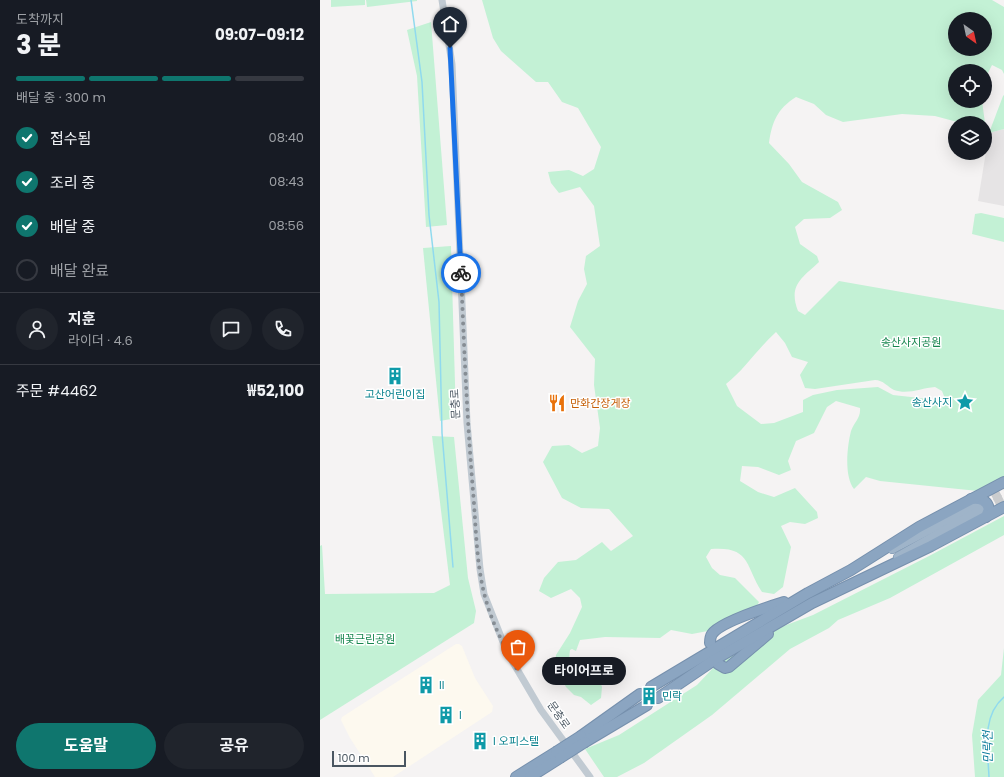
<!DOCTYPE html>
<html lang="ko">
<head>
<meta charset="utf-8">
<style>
	:root { --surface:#171b24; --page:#20242c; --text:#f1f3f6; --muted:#9ea1a6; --line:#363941; --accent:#0f766e }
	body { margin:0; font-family:Poppins,"Noto Sans KR",sans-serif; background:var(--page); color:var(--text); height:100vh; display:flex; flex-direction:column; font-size:15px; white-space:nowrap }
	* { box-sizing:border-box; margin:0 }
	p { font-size:13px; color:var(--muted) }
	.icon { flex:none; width:22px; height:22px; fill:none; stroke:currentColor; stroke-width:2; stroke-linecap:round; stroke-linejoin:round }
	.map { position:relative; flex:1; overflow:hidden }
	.panel { display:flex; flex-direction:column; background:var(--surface); width:320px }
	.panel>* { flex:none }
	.needle { width:26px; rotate:147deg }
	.tools { position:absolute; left:628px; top:12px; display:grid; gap:8px }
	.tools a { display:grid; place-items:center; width:44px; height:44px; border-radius:50%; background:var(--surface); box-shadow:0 4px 16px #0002; font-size:20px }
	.scale { position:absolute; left:12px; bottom:10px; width:74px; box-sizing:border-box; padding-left:4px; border:2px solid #4a5661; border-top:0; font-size:11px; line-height:14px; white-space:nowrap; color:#4a5661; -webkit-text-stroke:3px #fff; paint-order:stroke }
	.pin { position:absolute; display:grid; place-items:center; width:34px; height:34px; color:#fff; margin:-41px -17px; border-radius:50% 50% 50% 0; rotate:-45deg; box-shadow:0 0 4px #0007 }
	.pin .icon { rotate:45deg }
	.courier { position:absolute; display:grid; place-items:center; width:40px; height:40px; margin:-20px; border:3px solid #1a73e8; border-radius:50%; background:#fff; color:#222; box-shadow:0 1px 5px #0007 }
	.bubble { position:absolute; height:28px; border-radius:14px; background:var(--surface); box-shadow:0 4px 16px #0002; font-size:13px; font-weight:700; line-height:28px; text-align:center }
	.summary em { font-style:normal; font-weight:700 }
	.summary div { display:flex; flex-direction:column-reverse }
	.summary { display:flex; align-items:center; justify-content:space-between; height:68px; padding:0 16px }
	h1 { font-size:26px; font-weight:700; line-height:30px }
	.bar { display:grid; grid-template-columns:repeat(4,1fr); gap:6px 4px; align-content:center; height:48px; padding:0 16px }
	.bar i { height:5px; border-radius:3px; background:var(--line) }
	.bar .on { background:var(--accent) }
	.bar p { grid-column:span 4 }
	.line { display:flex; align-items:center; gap:10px; padding:0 16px; border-top:1px solid var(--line) }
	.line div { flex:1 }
	.round { display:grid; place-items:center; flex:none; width:42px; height:42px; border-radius:21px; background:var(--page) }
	ol { padding:0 16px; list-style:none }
	li { display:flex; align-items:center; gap:12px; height:44px }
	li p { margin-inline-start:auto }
	li .icon { padding:4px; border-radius:50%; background:var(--accent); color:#fff; stroke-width:4 }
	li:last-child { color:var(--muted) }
	li i { width:22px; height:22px; border:2px solid var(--line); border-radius:50% }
	.button { display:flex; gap:8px; margin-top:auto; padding:8px 16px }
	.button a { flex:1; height:46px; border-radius:24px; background:var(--accent); color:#fff; font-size:16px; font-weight:700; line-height:46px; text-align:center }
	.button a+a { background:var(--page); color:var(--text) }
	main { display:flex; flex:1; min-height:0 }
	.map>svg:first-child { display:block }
</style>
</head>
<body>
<main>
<section class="panel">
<div class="summary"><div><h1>3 분</h1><p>도착까지</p></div><em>09:07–09:12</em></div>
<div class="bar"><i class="on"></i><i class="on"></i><i class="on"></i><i></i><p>배달 중 · 300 m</p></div>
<ol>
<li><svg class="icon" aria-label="check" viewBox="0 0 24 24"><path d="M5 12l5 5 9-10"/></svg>접수됨<p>08:40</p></li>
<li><svg class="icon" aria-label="check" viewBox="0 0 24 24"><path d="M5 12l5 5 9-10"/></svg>조리 중<p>08:43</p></li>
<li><svg class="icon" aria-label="check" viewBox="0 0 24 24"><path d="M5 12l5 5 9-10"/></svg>배달 중<p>08:56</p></li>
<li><i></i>배달 완료</li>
</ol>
<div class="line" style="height:72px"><a class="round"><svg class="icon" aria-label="person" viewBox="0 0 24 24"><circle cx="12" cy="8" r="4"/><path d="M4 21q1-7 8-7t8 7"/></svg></a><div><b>지훈</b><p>라이더 · 4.6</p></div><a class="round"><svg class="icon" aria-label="chat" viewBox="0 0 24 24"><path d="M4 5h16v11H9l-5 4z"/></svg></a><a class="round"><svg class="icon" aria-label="phone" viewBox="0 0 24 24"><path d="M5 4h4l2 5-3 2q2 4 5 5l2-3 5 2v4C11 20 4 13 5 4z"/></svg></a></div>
<div class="line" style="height:52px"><div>주문 #4462</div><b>₩52,100</b></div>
<div class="button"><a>도움말</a><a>공유</a></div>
</section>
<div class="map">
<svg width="684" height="777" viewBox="0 0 684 777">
	<rect width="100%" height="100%" fill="#f5f3f3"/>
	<polygon fill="#fdf9ef" points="136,644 139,644 142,646 155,678 173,706 172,712 73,777 55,777 30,738 21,720 22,717"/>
	<polygon fill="#e6e4e5" points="684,129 684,206 658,201 669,133"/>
	<g fill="#c3f1d5" fill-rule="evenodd">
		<polygon points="11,0 45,0 45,5 11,7"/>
		<polygon points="46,0 97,0 97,1 47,7"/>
		<path d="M162,0h510l12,7v67l-2,-4 -10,-5 -7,14v-8h-30v30h27l3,22h-24l-26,-7 -33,-2 -59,8 -17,-7 -12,-11 -18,-7c-19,12 -24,25 -27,46l20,21 13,18 36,20 4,8 -12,8 -26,1 -9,8 5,17 17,12 2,6c-17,16 -31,23 -21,49l7,4 34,-34 165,29v168l-26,13 -98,-10 -14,-4 -12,12c-10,-13 -7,-42 -3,-58 3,-9 10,-13 9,-23l-24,-7 -9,6 -13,26 -18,8 -8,20 3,9 -12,5 -21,-8 -16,-1 -2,15 18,11 16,5 21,-9 22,24 1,6 -13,6 -15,-2 -9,4 10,21 -8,40 -9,7 -12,-2c-17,-26 -11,-46 -51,-43l-5,8 6,11 8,7 15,3 24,24 -4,8 -42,20 -21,4 -21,-4 -11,8 -55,-1 -25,3 -4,11 -4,-2 -2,1c-2,12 1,19 9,28l17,-8 6,17 -1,11 -10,7 -10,-8 -7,-2 -8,-8 -11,-20 1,-12 14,-22 12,-26 -2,-9 -9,-9 -20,9 -12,-7 5,-13 14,-16 18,-2 26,-18 9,9 22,-15 -24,-27 -28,-1 -19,-10 -19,-36 9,-16 17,-1 13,8 16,-7 2,-18 -6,-43 1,-26 -25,-32 8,-26 9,-17 -3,-15 2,-13 14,-10 -6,-40 -14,-19 -21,6 -8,-10 -3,-11 21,-2 14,6 11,-7 7,-22 -23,-39 -16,-6 -14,-20h-12l-35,-31 -8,-13zM635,19h30v30h-30zM456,332l9,11 7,14 16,5 -8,13 5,13 10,1 60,-9c8,0 13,7 19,10 14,5 27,-2 41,-3l7,4 6,15 -10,-6 -45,-5 -15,-8 -41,3 -24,5 -10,5v12l-29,11 -13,1 -24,-18 -11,-22c19,-15 32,-36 50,-52z"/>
		<polygon points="111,22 127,225 106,227 97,76 87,30"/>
		<polygon points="684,95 684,129 669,133 683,96"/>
		<polygon points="661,213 684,218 684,242 652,234 655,214"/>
		<polygon points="131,246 136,418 120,421 103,248"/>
		<polygon points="112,436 134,437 148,578 156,611 154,623 0,720 0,546 2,545 5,594 114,593 130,585"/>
		<polygon points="684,516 684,535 570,598 518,620 509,628 470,649 392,715 324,763 297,777 284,777 265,749 299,735 377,685 394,667 453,630 493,615 611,555"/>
		<polygon points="684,648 684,777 655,777 652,735 658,700 681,675"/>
	</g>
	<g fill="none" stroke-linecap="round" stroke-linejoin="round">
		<g stroke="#90daee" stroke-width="1.5">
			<polyline points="91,0 102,82 109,215 119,302 122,433 133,567"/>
			<path d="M669,777c-1,-26 -8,-61 15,-80"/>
		</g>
		<g stroke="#caccce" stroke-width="9" stroke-dasharray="9 4.5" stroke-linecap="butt">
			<polyline points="660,503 684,490"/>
			<polyline points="663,509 684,498"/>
		</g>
		<g stroke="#7690ad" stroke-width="10">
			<g id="trunk">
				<polyline points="572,549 660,503"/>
				<polyline points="578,557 661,510"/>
			</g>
		</g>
		<g stroke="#7690ad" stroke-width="12">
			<g id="motorway">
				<path d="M651,499c9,-1 16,1 18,10l-3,8"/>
				<path d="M390,643c0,-4 0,-6 2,-9 8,-12 56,-27 72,-32"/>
				<polyline points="398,664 405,668 409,667 448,634"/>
				<polyline points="331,687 488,593 531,570 599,527 684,482"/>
				<polyline points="338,698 394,660 492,603 611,546 684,507"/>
				<polyline points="261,736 320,694"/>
				<polyline points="265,742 327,705"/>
				<polyline points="196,777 236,752"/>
				<polyline points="210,777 240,758"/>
			</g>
		</g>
		<polyline stroke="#c1cad2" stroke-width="7" points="122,0 132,64 147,423 160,569 164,594 187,652 221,710 270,777"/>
		<use href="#trunk" stroke="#9fb4c9" stroke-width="9"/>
		<use href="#motorway" stroke="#8ba5c1" stroke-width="10"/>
		<g stroke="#7690ad" stroke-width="12" stroke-linecap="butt">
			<g id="motorway-bridge">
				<polyline points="236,752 261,736"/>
				<polyline points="240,758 265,742"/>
			</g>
		</g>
		<use href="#motorway-bridge" stroke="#8ba5c1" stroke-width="10"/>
	</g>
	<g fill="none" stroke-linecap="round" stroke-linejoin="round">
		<path stroke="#868d94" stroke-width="4" stroke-dasharray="0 7.2" d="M141,273c3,73 6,145 12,218 3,34 3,69 11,102 7,28 20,54 34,78"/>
		<polyline stroke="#1a73e8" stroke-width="5" points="130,48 141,273"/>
	</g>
	<defs>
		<g id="building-bare" transform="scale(1.38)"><path d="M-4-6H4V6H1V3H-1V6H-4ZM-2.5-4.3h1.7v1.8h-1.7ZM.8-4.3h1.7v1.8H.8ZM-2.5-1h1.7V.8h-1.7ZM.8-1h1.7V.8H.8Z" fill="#0f9aa8" stroke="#fff" stroke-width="2.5" paint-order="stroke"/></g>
		<g id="sight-bare" transform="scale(1.38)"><path d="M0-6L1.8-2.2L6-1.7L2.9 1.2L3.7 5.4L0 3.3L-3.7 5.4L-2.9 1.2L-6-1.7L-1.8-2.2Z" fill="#0f9aa8" stroke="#fff" stroke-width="2.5" paint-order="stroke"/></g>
		<g id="restaurant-bare" transform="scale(1.38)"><path d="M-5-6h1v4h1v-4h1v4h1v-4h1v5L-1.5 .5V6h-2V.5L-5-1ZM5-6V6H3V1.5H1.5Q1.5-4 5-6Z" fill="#e8710a" stroke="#fff" stroke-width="2.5" paint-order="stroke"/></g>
	</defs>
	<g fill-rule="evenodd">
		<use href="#building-bare" x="75" y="376"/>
		<use href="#sight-bare" x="645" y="402"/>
		<use href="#restaurant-bare" x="237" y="403"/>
		<use href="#building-bare" x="106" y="685"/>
		<use href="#building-bare" x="329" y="696"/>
		<use href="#building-bare" x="126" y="715"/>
		<use href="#building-bare" x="160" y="741"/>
	</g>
	<g text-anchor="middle" stroke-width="3" stroke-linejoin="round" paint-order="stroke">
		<g font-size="11" fill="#17864f" stroke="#fff">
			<text x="591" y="346">송산사지공원</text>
			<text x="45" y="643">배꽃근린공원</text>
		</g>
		<g font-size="11" fill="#0d838f" stroke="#fff" text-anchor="start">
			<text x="75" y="398" text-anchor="middle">고산어린이집</text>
			<text x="632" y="406" text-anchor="end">송산사지</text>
			<text x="119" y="689">II</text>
			<text x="342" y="700">민락</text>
			<text x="139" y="719">I</text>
			<text x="173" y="745">I 오피스텔</text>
		</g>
		<g font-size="11" fill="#c56008" stroke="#fff" text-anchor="start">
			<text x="250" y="407">만화간장게장</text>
		</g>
		<g font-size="11" fill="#4a5661" stroke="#fff">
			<text transform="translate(135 404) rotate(-93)" y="4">문충로</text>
			<text transform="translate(239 715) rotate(55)" y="4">문충로</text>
		</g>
		<g font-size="12" font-style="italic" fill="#0c7c9b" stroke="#fff">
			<text transform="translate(668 747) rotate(-91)" y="4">민락천</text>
		</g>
	</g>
</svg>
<div class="tools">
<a><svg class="needle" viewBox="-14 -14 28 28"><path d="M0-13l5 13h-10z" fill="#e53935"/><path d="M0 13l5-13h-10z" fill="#9ea1a6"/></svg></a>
<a><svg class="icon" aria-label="locate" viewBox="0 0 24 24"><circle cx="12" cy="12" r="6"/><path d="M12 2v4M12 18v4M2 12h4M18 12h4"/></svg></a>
<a><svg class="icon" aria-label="layers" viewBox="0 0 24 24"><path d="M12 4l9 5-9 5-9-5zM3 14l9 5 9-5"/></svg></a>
</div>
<div class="scale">100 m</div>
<div class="pin" style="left:198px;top:671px;background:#ea580c"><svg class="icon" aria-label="bag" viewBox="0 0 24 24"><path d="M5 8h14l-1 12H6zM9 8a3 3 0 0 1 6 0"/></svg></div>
<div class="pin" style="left:130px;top:48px;background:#1f2937"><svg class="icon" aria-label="home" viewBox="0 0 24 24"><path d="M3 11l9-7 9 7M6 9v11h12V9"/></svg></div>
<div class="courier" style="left:141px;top:273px"><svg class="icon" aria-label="bike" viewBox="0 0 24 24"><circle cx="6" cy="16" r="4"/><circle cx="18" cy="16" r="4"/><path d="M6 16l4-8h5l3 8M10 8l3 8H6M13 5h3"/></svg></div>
<div class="bubble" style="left:222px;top:657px;width:84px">타이어프로</div>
</div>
</main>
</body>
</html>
